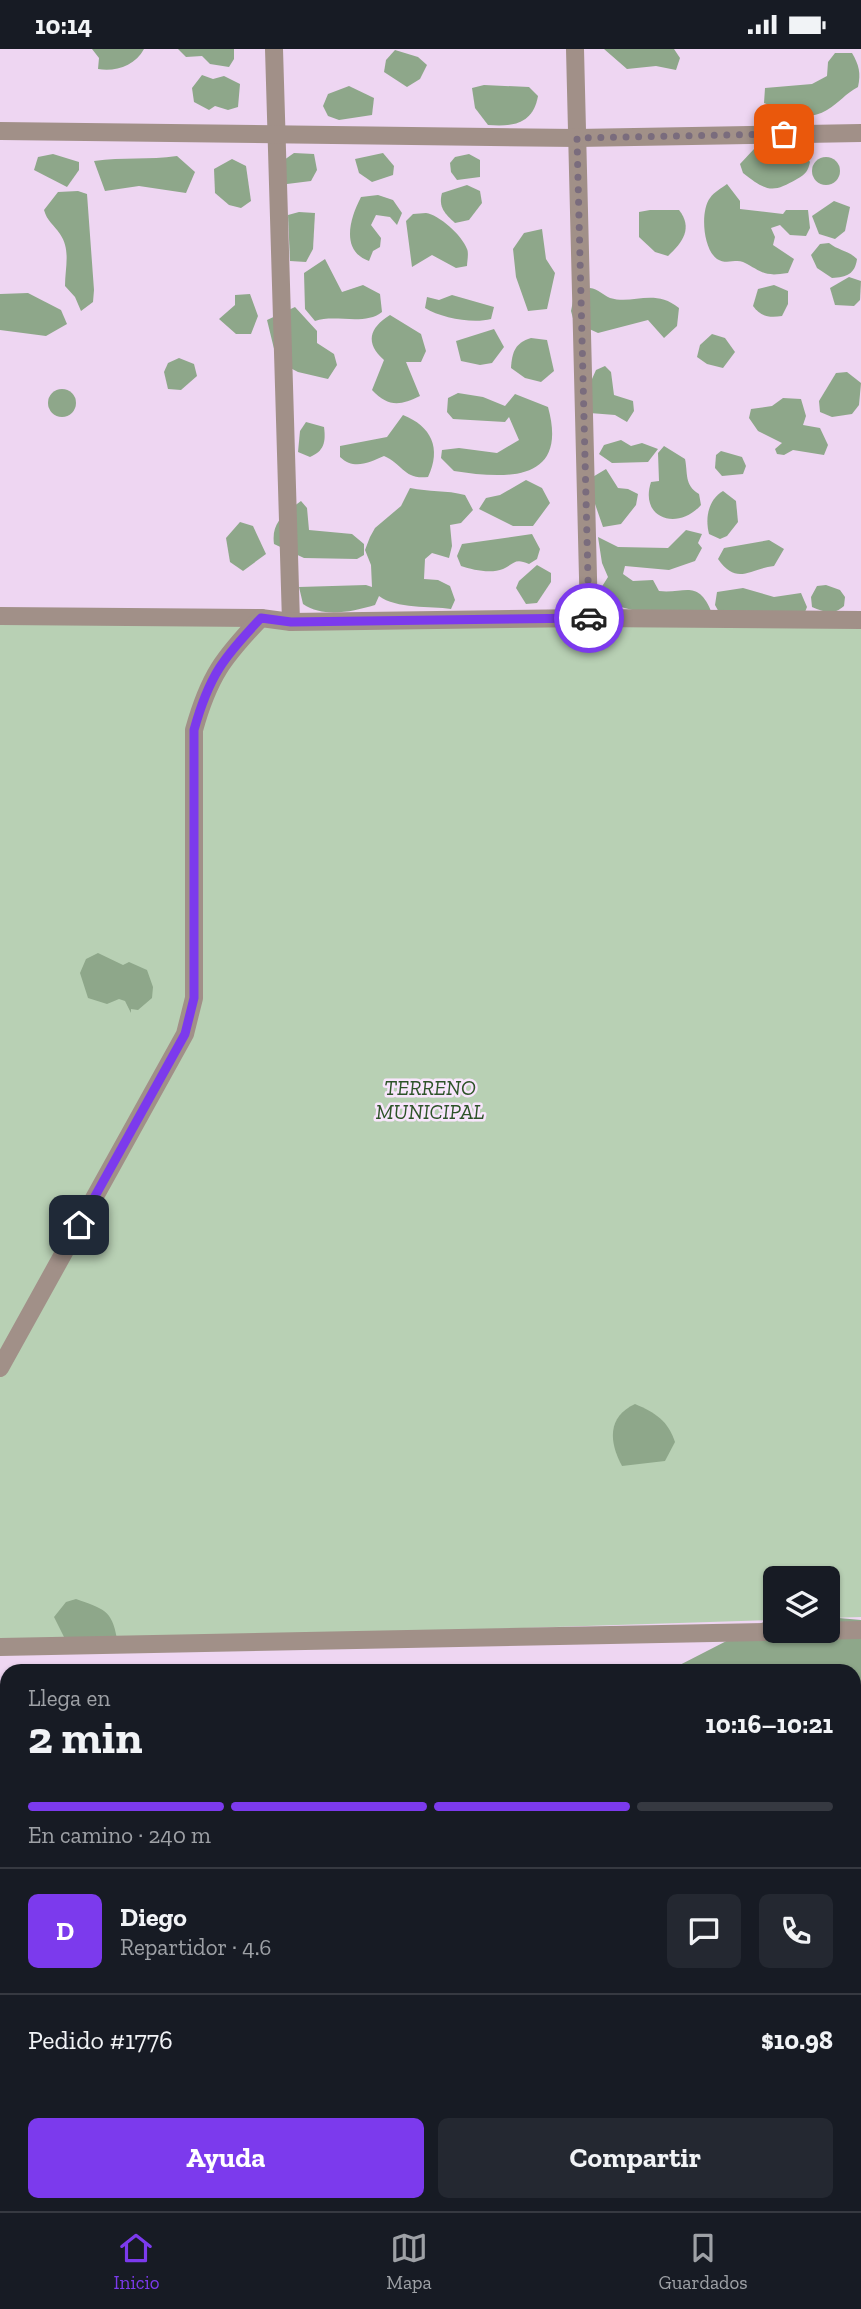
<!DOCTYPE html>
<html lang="es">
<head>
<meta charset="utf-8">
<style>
	:root { --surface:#171b24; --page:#242831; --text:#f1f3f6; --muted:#9ea1a6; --line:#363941; --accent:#7c3aed }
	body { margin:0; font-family:"Zilla Slab",serif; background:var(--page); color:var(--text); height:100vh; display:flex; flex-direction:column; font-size:26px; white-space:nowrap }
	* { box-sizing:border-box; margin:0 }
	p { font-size:23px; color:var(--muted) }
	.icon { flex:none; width:38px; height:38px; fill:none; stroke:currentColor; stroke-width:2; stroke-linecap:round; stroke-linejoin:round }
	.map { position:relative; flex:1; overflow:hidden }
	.sheet { position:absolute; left:0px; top:1615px; width:861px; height:548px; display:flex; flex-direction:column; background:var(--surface); border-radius:21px 21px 0 0; box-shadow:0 2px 5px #0004 }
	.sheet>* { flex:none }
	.buttons { position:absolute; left:763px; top:1517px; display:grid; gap:14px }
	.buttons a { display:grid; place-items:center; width:77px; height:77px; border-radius:10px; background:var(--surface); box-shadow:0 2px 5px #0004; font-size:35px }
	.pin { position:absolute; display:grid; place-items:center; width:60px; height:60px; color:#fff; margin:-30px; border-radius:14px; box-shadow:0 4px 10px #0006 }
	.courier { position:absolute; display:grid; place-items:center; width:70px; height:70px; margin:-35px; border:5px solid #7c3aed; border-radius:50%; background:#fff; color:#222; box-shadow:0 2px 9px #0007 }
	.summary em { font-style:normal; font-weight:800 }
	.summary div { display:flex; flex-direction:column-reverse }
	.summary { display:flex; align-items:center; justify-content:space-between; height:119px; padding:0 28px }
	h1 { font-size:46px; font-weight:800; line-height:52px }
	.bar { display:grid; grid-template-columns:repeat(4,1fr); gap:10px 7px; align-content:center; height:84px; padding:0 28px }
	.bar i { height:9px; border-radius:5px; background:var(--line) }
	.bar .on { background:var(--accent) }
	.bar p { grid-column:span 4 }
	.line { display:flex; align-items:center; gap:18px; padding:0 28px; border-top:2px solid var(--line) }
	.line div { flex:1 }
	.round { display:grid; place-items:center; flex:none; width:74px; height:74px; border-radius:10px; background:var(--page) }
	.action { display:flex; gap:14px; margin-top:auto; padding:14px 28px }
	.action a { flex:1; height:80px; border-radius:10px; background:var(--accent); color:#fff; font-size:28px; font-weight:800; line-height:80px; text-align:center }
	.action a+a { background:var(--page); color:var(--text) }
	.status { display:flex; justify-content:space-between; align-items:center; height:49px; padding:0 35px; background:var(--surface); direction:ltr }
	.status svg { height:19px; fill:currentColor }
	.tab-bar { display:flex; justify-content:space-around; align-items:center; height:98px; border-top:2px solid var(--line); background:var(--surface); font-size:19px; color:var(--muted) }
	.tab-bar a { display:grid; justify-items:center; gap:4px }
	.tab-bar .on { color:var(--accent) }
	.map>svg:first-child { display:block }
</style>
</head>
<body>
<div class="status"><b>10:14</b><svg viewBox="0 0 49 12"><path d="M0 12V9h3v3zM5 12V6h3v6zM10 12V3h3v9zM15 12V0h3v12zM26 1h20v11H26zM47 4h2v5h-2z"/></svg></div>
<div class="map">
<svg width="861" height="2162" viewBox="0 0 861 2162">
	<rect width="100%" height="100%" fill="#eed6f2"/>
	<polygon fill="#b8d0b4" points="0,569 861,572 861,1568 828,1569 828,1530 775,1530 775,1571 0,1596"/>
	<g fill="#8ea78a">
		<path d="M92,0h52c-9,17 -29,23 -46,20l1,-11z"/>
		<polygon points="178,0 234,0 234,10 229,18 210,15 202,7 186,8"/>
		<polygon points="604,0 674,0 680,9 676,21 656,17 627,20"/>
		<polygon points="395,1 418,8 427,16 420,30 407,38 384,23 386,11"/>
		<path d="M835,4h17c7,12 9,20 6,34 -12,6 -19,16 -31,23 -21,13 -42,2 -63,-7l1,-15 47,-4 15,-8 1,-14z"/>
		<polygon points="202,26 213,30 224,27 240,35 238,58 228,61 215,57 209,61 194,53 192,39"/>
		<path d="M484,36l45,2 9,9c-5,28 -25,31 -50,29l-13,-17 -3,-20z"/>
		<polygon points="349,37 374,49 372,66 339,71 328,67 323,57 328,45"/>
		<path d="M791,98l12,4 7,11c-2,9 -4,12 -13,17 -24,14 -30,13 -54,-6l-3,-9 14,-15 16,3z"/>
		<polygon points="294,104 314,105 317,121 311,132 287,135 283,123 284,111"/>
		<polygon points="383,104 394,117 393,126 372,133 359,124 355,110"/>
		<polygon points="53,105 79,113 79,121 67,138 34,121 38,108"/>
		<polygon points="469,105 480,111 480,128 457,131 451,123 450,114 455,108"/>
		<path d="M177,107l18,16 -9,21 -47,-7 -34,5 -11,-30c29,-4 55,-1 83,-5z"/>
		<circle cx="826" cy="122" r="14"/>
		<polygon points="232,110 246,117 251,152 241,159 229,156 215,144 214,120"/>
		<path d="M727,135l13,17v8l43,5 3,-4h22l2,18 -4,8 -16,-1 -10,-10 -9,3 4,9 -2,8 21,14 -6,14c-25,4 -25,-1 -45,-11 -8,-3 -17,3 -26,-3 -14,-10 -17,-48 -7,-61 4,-6 12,-10 17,-14z"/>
		<path d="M467,136l13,6 2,12 -13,17 -14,3c-10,-9 -17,-16 -13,-30z"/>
		<path d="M78,142l9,3 7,96 -1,12 -12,9 -6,-14 -10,-11c0,-18 6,-36 -5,-52 -6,-9 -13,-13 -16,-24l14,-18z"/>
		<path d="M378,146l15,5 9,13 -5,12 -7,-8 -14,-2 -5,10 10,13 -1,9 -7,4 -4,10c-28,-10 -20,-41 -8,-64z"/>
		<polygon points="834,152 850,158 845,182 835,190 819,185 812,167"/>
		<path d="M650,161h29c14,18 4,32 -11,46l-13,-4 -16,-15v-25z"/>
		<polygon points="299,163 315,164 313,200 306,213 290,212 288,166"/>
		<path d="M426,164c13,2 36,22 41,36 2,4 0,13 0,17l-11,2 -24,-13 -20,12 -6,-46 7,-7z"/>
		<polygon points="542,180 546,210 555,224 547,260 528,262 516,228 513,200 524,184"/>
		<path d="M829,194c10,8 19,7 28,16 -2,15 -10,18 -25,19l-15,-10 -6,-13 9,-11z"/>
		<path d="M325,210l17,33 21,-7 17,9 2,18c-17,14 -47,2 -67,9l-10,-12 -1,-36z"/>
		<polygon points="849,228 861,232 860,251 854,257 835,256 830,239"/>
		<path d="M774,236l14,6v13l-6,12c-12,2 -21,1 -29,-10l5,-17z"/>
		<path d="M590,239c8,1 13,7 20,10 23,7 44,-10 69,10l-2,18 -13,12 -16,-18 -50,13 -24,-11 -3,-11 3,-15z"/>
		<polygon points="28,244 61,261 67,275 46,287 0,281 0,245"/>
		<polygon points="250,245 258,267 251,285 236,285 219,270 235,256 235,246"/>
		<path d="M452,246l42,12 -3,12c-18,5 -50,-1 -66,-11l2,-11 12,3z"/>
		<polygon points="295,258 317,282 317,294 334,305 337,316 328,330 298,323 277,312 267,271"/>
		<path d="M390,266l31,19 5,17 -5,11h-15l14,34c-20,10 -32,11 -48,-6l12,-30c-19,-17 -15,-32 6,-45z"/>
		<polygon points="494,280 504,298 492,314 480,316 461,312 456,292"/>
		<polygon points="712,285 725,289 735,303 723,319 707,315 697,308 700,296"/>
		<path d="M531,289l16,2 7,31 -13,11 -16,-4 -14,-10c1,-16 4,-25 20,-30z"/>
		<polygon points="179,309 194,315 197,327 181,341 168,340 164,323 168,314"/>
		<polygon points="605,317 611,323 614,346 633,352 634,362 627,373 615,366 577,363 575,336 592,330 596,321"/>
		<polygon points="847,323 861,334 859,356 852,365 832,368 820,363 819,352 836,324"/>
		<circle cx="62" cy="354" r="14"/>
		<path d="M458,344l25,4 22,9 10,-12 33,13c21,76 -42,72 -94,64l-13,-13 1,-8 17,-2 38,5 22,-13 -10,-23 -4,5 -52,-3 -6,-7 1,-14z"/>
		<polygon points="783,349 801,350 806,367 803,376 820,379 828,396 824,406 793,401 784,406 777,405 775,400 782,394 758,382 749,369 751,360 772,357"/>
		<path d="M403,366c28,11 39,33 25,62 -24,3 -25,-13 -44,-21 -16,7 -30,14 -44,1v-11l47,-9z"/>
		<path d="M306,373l18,5c2,15 0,24 -14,30l-12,-5 2,-21z"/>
		<polygon points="621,391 631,397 642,394 658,400 648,413 612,414 599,405 604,396"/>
		<path d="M664,397l21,13c3,14 -1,26 14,35l2,11c-23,26 -62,14 -50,-23l8,-1 -1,-28z"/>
		<polygon points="721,402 742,408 746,417 743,425 722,427 715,419 716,406"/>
		<polygon points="606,420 618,439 628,440 638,445 636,456 621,475 603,478 595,455 591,429"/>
		<polygon points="526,431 542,439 550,454 533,477 513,477 479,460 486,449 500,446"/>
		<path d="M410,439c19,4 36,2 55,7l8,15 -12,13 -11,2 2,21 -3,12 -17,-5 -7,6 -1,20 14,1 12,6 5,14 -4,9c-20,-3 -55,0 -72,-13l-4,9c-24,7 -51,13 -72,-1l-4,-17 67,-2 6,2 -1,-22 -6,-15 5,-13 5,-9 26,-22z"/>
		<path d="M723,442l13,10 2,21 -11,14 -7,3 -11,-5c-4,-16 -1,-34 14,-43z"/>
		<path d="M301,452l6,7 2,22 43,4 12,10v11l-7,4 -53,-1 -30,-14c-3,-22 11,-31 27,-43z"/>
		<polygon points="240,473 253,477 266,505 243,522 230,513 226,489"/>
		<path d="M686,481l16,4 -4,9 4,5 -7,13 -26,9 -44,-4 -2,8 10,7 20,-1 6,11c26,3 39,-13 53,22l-76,-2 -15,-4 -10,5 -15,-16 12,-19 -6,-14 -4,-26 20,10 50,1z"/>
		<path d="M532,485l8,15 -3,10 -8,5c-14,-6 -14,-1 -26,5 -12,5 -30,1 -42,-3l-4,-10 5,-12z"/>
		<path d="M769,491l15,9 -10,17c-25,3 -37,20 -56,-7l6,-11z"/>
		<polygon points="537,516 551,524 551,533 537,554 526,555 516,539 519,532"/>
		<path d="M826,536l14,5 5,7 -1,9c-11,10 -20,6 -32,1l-1,-10 6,-11z"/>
		<polygon points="743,539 774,548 801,544 807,558 803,568 720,565 715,556 717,543"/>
		<polygon points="98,904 123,916 129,913 147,921 153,938 152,949 138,961 131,960 131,964 125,952 119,950 107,955 88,949 80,924 86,910"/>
		<path d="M635,1355c21,9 33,17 40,38l-10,19 -43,5c-13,-24 -15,-49 13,-62z"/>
		<path d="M76,1550c27,10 36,10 41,40l-49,6 -14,-28 12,-15z"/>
		<polygon points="775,1567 775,1582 828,1582 828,1568 861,1571 861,1831 854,1850 854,1622 668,1622"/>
		<polygon points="0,2005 7,2007 7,2156 40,2156 34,2162 0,2162"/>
	</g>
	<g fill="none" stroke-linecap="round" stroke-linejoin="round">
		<g stroke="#a19088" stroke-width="18">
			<polyline points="274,0 291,573"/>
			<polyline points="575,0 589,569"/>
			<polyline points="0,82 577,89 861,84"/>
			<polyline points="0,567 261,569 291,573 589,569 861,571"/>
			<path d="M0,1319l185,-334 9,-36v-268c15,-54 29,-72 67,-112"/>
			<polyline points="0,1598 861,1581"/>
			<polyline points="854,1976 861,1976"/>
			<polyline points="0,1979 7,1979"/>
		</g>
	</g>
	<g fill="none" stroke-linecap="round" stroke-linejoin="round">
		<polyline stroke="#7a6c7d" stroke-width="7" stroke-dasharray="0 12.6" points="589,569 577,89 784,85"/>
		<path stroke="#7c3aed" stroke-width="9" d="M79,1176l106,-191 9,-36v-268c15,-54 29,-72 67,-112l30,4 298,-4"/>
	</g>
	<g text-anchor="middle" stroke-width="5" stroke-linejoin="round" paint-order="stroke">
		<g font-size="21" font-style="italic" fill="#2d5328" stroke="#f8e5fc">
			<text x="430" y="1046">TERRENO<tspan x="430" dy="24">MUNICIPAL</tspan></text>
		</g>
	</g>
</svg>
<div class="buttons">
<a><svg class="icon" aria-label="layers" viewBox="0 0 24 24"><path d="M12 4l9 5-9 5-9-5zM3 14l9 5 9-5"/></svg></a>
</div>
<div class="pin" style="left:784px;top:85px;background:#ea580c"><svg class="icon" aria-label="bag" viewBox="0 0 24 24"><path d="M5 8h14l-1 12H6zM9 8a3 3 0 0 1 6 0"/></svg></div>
<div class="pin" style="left:79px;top:1176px;background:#1f2937"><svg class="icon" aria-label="home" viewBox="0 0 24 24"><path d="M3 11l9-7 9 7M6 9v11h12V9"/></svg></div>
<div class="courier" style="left:589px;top:569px"><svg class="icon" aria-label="car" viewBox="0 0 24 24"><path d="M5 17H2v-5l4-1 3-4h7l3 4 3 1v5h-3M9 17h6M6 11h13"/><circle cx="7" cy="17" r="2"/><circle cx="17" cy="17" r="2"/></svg></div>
<section class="sheet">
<div class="summary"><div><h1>2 min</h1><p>Llega en</p></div><em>10:16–10:21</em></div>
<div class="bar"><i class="on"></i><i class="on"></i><i class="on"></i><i></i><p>En camino · 240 m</p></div>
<div class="line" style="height:126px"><b class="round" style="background:var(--accent);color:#fff">D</b><div><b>Diego</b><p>Repartidor · 4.6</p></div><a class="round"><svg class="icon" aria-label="chat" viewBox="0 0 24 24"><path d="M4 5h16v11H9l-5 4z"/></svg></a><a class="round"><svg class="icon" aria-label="phone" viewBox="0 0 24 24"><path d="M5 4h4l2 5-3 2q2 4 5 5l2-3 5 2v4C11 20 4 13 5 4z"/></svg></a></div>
<div class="line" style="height:91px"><div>Pedido #1776</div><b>$10.98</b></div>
<div class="action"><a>Ayuda</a><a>Compartir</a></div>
</section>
</div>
<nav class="tab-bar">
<a class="on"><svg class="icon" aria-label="home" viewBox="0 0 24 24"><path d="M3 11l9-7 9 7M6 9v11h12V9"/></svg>Inicio</a>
<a><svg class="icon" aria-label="map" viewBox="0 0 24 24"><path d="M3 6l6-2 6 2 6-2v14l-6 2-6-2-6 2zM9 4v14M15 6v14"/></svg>Mapa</a>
<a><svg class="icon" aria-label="saved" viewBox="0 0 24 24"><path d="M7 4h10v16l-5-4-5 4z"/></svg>Guardados</a>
</nav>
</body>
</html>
